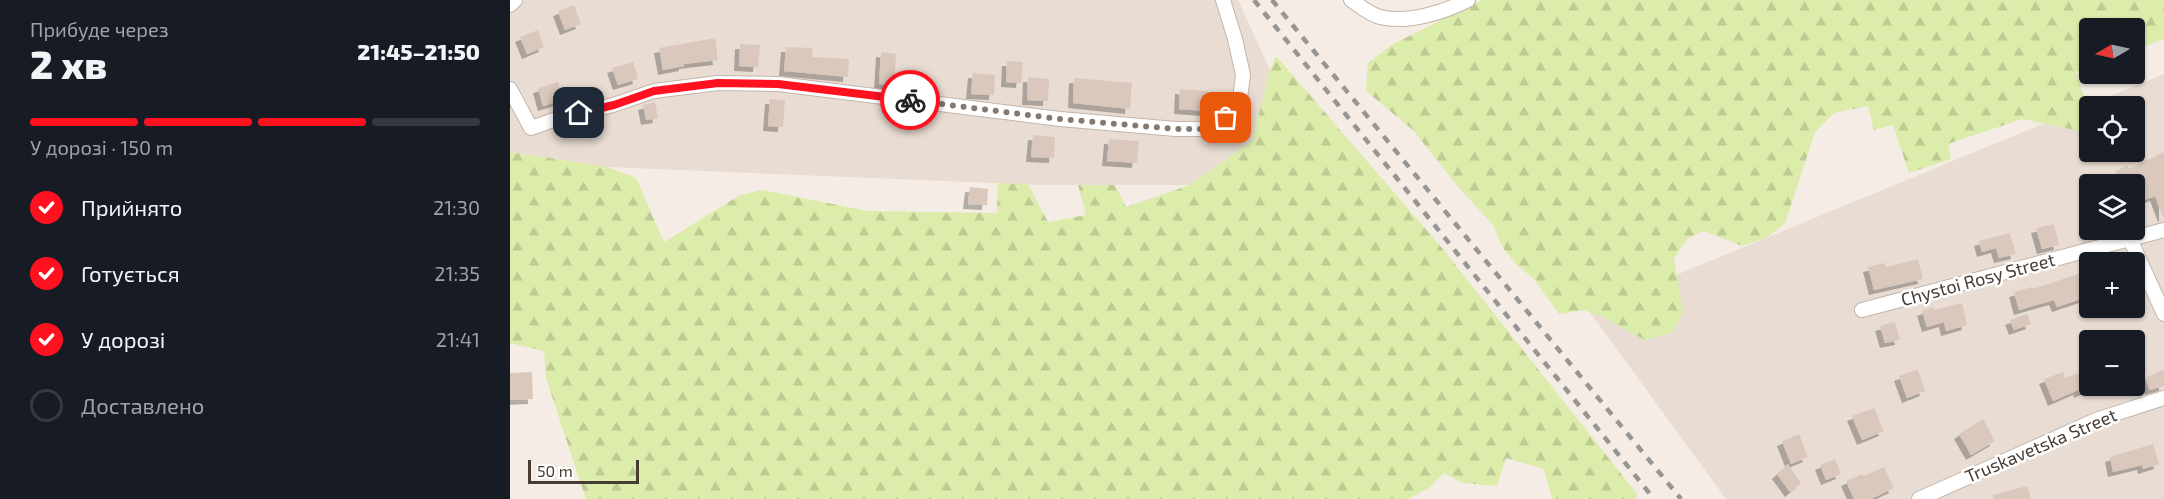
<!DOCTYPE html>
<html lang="uk">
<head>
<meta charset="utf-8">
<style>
	:root { --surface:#171b24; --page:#242831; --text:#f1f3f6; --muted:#9ea1a6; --line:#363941; --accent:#ff1120 }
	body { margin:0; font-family:"Exo 2",sans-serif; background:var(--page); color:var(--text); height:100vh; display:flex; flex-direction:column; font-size:22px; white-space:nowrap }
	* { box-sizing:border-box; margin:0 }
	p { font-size:20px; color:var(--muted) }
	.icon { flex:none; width:33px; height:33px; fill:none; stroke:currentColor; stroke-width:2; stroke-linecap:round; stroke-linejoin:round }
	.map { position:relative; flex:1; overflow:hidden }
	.details { display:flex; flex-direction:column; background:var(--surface); width:510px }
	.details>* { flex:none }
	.needle { width:39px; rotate:261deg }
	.fabs { position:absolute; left:1569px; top:18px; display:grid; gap:12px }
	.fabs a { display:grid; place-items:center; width:66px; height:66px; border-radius:6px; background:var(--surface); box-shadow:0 2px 4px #0004; font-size:30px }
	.scale { position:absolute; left:18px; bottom:15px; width:111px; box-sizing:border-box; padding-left:6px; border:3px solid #473c34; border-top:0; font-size:16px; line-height:21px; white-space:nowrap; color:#473c34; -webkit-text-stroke:4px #fff; paint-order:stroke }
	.pin { position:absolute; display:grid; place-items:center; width:51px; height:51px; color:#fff; margin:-26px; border-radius:12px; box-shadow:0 3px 9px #0006 }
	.courier { position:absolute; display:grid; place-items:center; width:60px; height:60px; margin:-30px; border:4px solid #ff1120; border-radius:50%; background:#fff; color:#222; box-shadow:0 2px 8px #0007 }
	.summary em { font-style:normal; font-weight:800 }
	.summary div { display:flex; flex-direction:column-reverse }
	.summary { display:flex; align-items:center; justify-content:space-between; height:102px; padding:0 30px }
	h1 { font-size:39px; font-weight:800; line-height:45px }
	.bar { display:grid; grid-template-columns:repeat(4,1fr); gap:9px 6px; align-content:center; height:72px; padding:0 30px }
	.bar i { height:8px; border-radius:4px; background:var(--line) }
	.bar .on { background:var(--accent) }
	.bar p { grid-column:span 4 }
	ol { padding:0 30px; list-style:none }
	li { display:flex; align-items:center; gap:18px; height:66px }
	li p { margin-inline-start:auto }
	li .icon { padding:6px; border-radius:50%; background:var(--accent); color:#fff; stroke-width:4 }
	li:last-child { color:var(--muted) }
	li i { width:33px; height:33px; border:3px solid var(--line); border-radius:50% }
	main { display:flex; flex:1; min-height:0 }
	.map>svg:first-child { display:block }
</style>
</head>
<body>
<main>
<section class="details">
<div class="summary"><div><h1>2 хв</h1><p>Прибуде через</p></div><em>21:45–21:50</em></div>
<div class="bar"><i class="on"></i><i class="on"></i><i class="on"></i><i></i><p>У дорозі · 150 m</p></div>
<ol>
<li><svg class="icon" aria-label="check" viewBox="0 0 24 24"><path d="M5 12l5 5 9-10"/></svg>Прийнято<p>21:30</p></li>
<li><svg class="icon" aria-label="check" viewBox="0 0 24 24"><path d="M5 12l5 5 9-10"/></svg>Готується<p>21:35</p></li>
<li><svg class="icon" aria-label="check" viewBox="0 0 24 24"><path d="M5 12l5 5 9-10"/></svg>У дорозі<p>21:41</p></li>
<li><i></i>Доставлено</li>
</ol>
</section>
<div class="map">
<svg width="1654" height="499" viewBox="0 0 1654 499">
	<defs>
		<pattern id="forest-firs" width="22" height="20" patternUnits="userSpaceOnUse" patternTransform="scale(1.5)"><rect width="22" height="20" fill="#dcecaa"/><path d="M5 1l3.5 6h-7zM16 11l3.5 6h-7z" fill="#becb93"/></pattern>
		<filter id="shadow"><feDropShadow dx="-5" dy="5" stdDeviation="0" flood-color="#0004"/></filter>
	</defs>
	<rect width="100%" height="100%" fill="#f4ece5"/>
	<g fill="#e9ddd3" fill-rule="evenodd">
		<polygon points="0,0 728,0 760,70 742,141 680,185 532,185 97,167 0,152"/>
		<path d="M1654,74v425h-438l-137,-188zM1580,106h44v46h-44zM1580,184h44v46h-44zM1580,262h44v46h-44zM1580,340h44v46h-44z"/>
	</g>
	<g fill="url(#forest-firs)">
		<polygon points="972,0 1654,0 1654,39 1625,50 1624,28 1580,28 1579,67 1566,72 1579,112 1579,133 1512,119 1438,144 1441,159 1399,173 1383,125 1364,130 1358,106 1324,113 1305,132 1275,223 1258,237 1232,246 1194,231 1177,239 1164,259 1173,312 1163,332 1135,340 1091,316 1073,310 1049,314 1024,279 1006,264 993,248 983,225 949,188 903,130 856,91 858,63 883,44"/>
		<polygon points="766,56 932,248 1127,494 1126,499 1042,499 1034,469 996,458 987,486 952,483 934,473 920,487 899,499 76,499 36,378 34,351 0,343 0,152 97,167 126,178 154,242 230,195 252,190 358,211 487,213 488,183 518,184 538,222 576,215 568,185 605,185 616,207 680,185 742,141 760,70"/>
	</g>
	<g fill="#dac8bd" filter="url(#shadow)">
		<polygon points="64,5 71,24 55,30 48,11"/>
		<polygon points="28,30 34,47 17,54 10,37"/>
		<polygon points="205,38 208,60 174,64 174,66 153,70 149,48"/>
		<polygon points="230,44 250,45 248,67 229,66"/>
		<polygon points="276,47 303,48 302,57 339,59 338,77 274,71"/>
		<polygon points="371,52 386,54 384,85 369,84"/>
		<polygon points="497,61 513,62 511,83 496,82"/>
		<polygon points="123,62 128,79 108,85 102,68"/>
		<polygon points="463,73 485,75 484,95 461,94"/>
		<polygon points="518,77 539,79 538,101 517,100"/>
		<polygon points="564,78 622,83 620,109 563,103"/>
		<polygon points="48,82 53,100 33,106 28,88"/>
		<polygon points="670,89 698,91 697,111 669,109"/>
		<polygon points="260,99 275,100 273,127 258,126"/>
		<polygon points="145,102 148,118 136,120 133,105"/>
		<polygon points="523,135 545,137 544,158 521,157"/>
		<polygon points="599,139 629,141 627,163 597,161"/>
		<polygon points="1654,152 1654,217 1653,217 1645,196 1624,204 1624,184 1612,184 1605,172 1617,165 1619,169"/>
		<polygon points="460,187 478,189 477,205 458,204"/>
		<polygon points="1544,224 1549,245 1532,249 1526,228"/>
		<polygon points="1500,233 1506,254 1489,258 1486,248 1472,252 1469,241"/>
		<polygon points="1408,259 1413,279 1364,290 1358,267 1375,263 1376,267"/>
		<polygon points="1580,270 1580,296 1547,307 1544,300 1509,310 1504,292 1522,287 1523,289"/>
		<polygon points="1452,303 1457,325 1436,331 1434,322 1417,327 1412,311 1423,307 1424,310"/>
		<polygon points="1517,314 1521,324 1504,330 1500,320"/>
		<polygon points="1385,322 1390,340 1375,343 1370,326"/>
		<polygon points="1408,369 1415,391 1397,398 1389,376"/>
		<polygon points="1580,369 1580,388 1569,393 1568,390 1543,401 1534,379 1553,372 1555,378"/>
		<polygon points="1654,369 1654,386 1640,390 1635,378"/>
		<polygon points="22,372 23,399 0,400 0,373"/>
		<polygon points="1364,408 1374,431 1352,440 1342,416"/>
		<polygon points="1473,419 1485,441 1461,455 1449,434"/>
		<polygon points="1289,434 1298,457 1281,464 1272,441"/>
		<polygon points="1643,444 1649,464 1633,469 1632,465 1603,472 1600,457"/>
		<polygon points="1325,459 1331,474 1316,480 1310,465"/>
		<polygon points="1278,464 1291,483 1280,492 1267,474"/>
		<polygon points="1374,467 1384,488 1361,499 1344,499 1336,481 1352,474 1353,476"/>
		<polygon points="1517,486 1521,499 1483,499 1483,495"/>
	</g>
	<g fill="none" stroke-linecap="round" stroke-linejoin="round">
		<g stroke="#c3b5aa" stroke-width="16">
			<g id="street">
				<path d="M841,0c9,6 18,14 29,17 28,7 64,-5 88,-17"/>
				<polyline points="0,5 5,0"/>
				<polyline points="0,89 21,128 52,117 103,105 144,91 208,83 268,84 550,119 666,129 695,129 716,118 730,98 733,75 725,39 713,0"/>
				<polyline points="1620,239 1654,314"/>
				<polyline points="1352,310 1654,230"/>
				<polyline points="1409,499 1586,420 1654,398"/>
			</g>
		</g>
		<use href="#street" stroke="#fff" stroke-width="14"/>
		<g stroke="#969696" stroke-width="4.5" stroke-dasharray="8 8" stroke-linecap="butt">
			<polyline points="744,0 1144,499"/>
			<polyline points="762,0 1171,499"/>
		</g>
	</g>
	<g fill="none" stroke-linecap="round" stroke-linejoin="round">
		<polyline stroke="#847a72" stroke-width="6" stroke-dasharray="0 10.8" points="400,100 550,119 666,129 695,129 716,118"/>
		<polyline stroke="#ff1120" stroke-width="8" points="69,113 104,105 144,91 208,83 268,84 400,100"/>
	</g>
	<g text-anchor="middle" stroke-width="5" stroke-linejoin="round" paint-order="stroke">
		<g font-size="18" fill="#473c34" stroke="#fff">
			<text transform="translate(1468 280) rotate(-15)" y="6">Chystoi Rosy Street</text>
			<text transform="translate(1531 446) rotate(-23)" y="6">Truskavetska Street</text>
		</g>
	</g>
</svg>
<div class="fabs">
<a><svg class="needle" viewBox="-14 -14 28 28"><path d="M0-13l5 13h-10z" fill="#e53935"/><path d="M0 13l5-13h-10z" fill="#9ea1a6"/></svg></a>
<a><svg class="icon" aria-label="locate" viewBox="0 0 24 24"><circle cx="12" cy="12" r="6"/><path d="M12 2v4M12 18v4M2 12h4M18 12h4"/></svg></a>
<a><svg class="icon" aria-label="layers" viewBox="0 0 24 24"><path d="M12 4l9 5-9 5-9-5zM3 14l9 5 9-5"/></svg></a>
<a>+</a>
<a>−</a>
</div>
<div class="scale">50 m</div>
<div class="pin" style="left:716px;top:118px;background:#ea580c"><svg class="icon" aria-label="bag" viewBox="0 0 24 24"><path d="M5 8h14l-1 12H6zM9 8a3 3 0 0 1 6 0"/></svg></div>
<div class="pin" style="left:69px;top:113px;background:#1f2937"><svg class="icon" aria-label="home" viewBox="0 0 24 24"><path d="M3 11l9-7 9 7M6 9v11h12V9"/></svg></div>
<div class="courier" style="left:400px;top:100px"><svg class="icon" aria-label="bike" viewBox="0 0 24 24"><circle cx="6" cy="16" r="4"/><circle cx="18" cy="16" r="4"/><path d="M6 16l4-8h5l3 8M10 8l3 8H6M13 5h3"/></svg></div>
</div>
</main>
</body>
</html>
